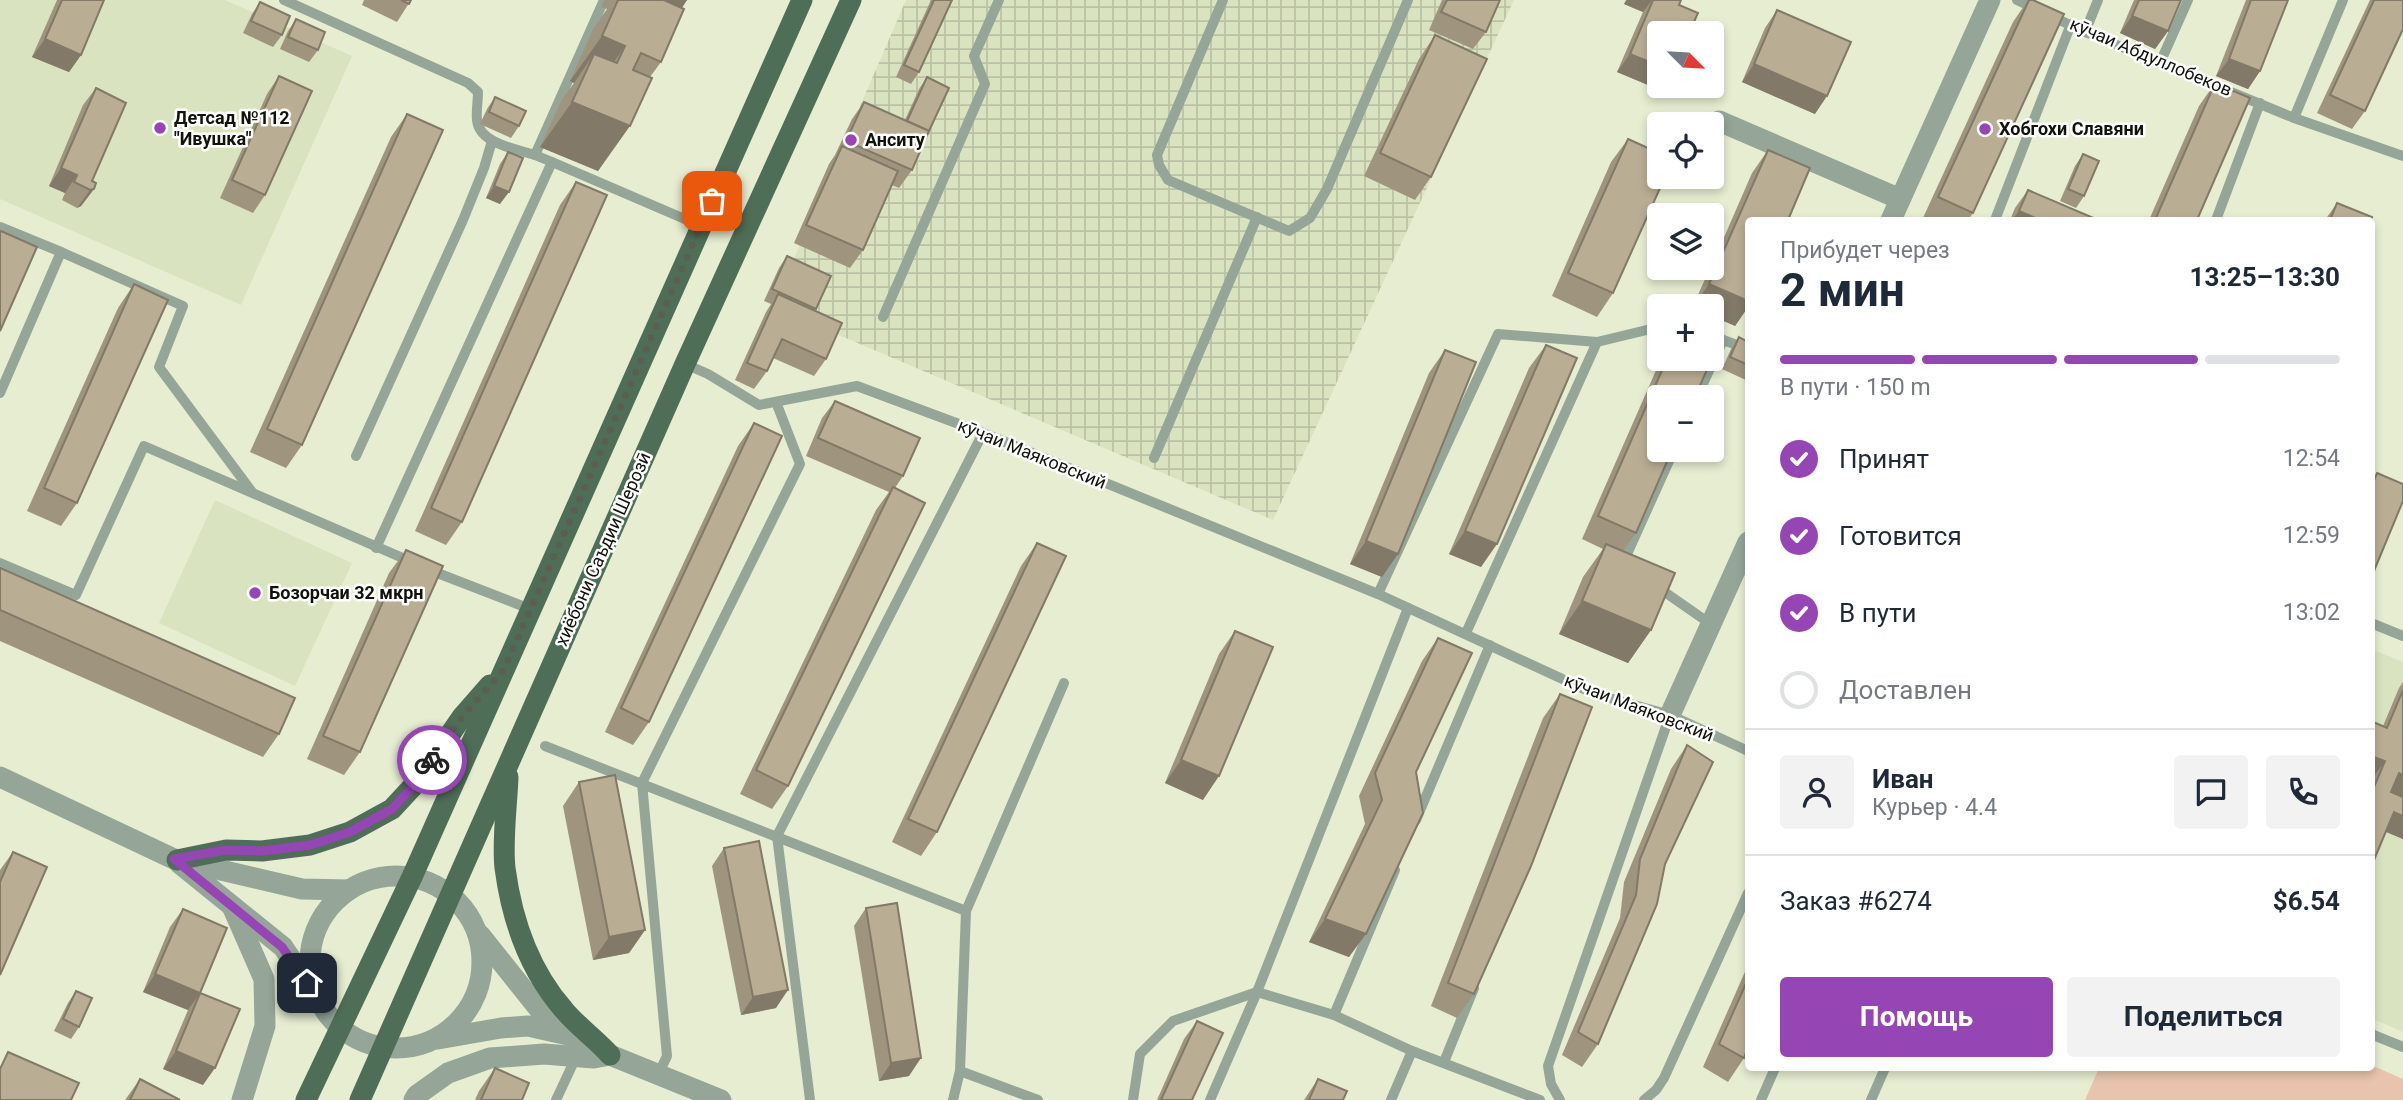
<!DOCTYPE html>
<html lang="ru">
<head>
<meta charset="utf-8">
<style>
	:root { --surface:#fff; --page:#f2f2f3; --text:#1f2937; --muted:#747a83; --line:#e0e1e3; --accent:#9645b5 }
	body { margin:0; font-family:Roboto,sans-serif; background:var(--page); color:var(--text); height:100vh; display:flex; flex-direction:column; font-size:26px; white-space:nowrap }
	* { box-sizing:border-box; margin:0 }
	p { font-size:23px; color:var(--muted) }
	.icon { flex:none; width:38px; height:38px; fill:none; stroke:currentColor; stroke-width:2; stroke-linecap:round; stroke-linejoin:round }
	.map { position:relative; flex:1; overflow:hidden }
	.side { position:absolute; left:1745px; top:217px; width:630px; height:854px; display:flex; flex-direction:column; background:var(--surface); border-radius:7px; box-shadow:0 4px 10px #0003 }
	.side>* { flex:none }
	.needle { width:46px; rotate:114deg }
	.controls { position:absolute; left:1647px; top:21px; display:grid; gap:14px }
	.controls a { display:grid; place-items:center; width:77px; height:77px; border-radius:7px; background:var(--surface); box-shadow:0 4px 10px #0003; font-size:35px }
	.pin { position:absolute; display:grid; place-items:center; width:60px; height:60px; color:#fff; margin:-30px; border-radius:14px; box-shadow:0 4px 10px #0006 }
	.courier { position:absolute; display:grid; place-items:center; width:70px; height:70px; margin:-35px; border:5px solid #9645b5; border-radius:50%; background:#fff; color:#222; box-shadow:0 2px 9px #0007 }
	.head em { font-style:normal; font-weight:700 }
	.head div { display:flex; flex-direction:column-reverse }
	.head { display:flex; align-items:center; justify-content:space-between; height:119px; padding:0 35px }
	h1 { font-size:46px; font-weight:700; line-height:52px }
	.bar { display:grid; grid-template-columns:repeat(4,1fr); gap:10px 7px; align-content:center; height:84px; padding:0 35px }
	.bar i { height:9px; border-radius:5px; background:var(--line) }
	.bar .active { background:var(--accent) }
	.bar p { grid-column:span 4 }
	.line { display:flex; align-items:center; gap:18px; padding:0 35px; border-top:2px solid var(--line) }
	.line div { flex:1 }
	.round { display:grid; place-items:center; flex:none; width:74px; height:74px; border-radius:7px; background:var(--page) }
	ol { padding:0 35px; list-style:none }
	li { display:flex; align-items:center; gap:21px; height:77px }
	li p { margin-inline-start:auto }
	li .icon { padding:7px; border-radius:50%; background:var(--accent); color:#fff; stroke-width:4 }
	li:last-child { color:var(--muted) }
	li i { width:38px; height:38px; border:4px solid var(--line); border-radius:50% }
	.action { display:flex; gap:14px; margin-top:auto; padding:14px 35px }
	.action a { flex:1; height:80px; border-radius:7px; background:var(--accent); color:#fff; font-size:28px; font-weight:700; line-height:80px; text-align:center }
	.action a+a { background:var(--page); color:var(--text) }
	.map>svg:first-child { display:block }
</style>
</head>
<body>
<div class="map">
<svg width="2403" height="1100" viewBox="0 0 2403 1100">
	<defs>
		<pattern id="industrial-grid" width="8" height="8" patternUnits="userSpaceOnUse" patternTransform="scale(1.75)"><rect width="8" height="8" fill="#dae3c0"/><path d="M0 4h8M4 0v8" fill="none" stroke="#bac2a4"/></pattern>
	</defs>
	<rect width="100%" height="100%" fill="#e6edd1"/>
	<g fill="#dae3c0">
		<polygon points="0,0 225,0 352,56 241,305 0,199"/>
		<polygon points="215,500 352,563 295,686 159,623"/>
		<polygon points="2371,649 2403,662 2403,1032 2371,1018"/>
	</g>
	<polygon fill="url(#industrial-grid)" points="906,0 1514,0 1273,520 773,307"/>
	<polygon fill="#e8c4ae" points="2371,1065 2403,1079 2403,1100 2085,1100 2099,1068 2371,1068"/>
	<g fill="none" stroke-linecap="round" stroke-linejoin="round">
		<g stroke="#95a699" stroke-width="10">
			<path d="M284,0l184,83 10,9c0,9 -2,19 -1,28 2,24 40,29 58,35"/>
			<polyline points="1223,0 1157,155 1159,165 1168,180 1289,231 1310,218 1327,189 1408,0"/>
			<polyline points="2017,0 2085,32 2294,118 2403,156"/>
			<polyline points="2085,32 2098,0"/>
			<polyline points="2160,63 2188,0"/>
			<polyline points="2294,118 2343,0"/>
			<polyline points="552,162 701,226"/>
			<polyline points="1995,220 2071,24"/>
			<polyline points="2216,220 2260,103"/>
			<polyline points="0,227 61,252"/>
			<polyline points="883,317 985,84 974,56 999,0"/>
			<polyline points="1712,336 1748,349"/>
			<polyline points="685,364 708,374 759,405 857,386 983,433 1378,594 1595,694 1670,715 1748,751"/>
			<polyline points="0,393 61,252 183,306 159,367 252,492"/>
			<polyline points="1697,397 1723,340"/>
			<polyline points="356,456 463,220 484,168 492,141"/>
			<polyline points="1154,458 1257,217"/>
			<polyline points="376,548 552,162 535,155 604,0"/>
			<polyline points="0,563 76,595 144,446 412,562"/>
			<polyline points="1626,565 1623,563 1674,450"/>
			<polyline points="427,569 530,609"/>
			<polyline points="1656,586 1712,625"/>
			<polyline points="1378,594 1498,334 1597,342 1659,327"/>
			<polyline points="2371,623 2403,636"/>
			<polyline points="1466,633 1597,342"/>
			<polyline points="545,746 966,911"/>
			<polyline points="1416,820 1490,645"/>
			<polyline points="1334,1015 1395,870"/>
			<polyline points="2371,1034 2403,1047"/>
			<polyline points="1444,1062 1474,988"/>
			<polyline points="960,1071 1038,1100"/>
			<polyline points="658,1075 667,1056 642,783 800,464 776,402"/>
			<polyline points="556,1100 577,1055"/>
			<polyline points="810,1100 777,836 983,433"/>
			<polyline points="953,1100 960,1071 966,911 1064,683"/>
			<polyline points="1133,1100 1140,1054 1173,1021 1257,992 1334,1015 1412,1051 1540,1100"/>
			<polyline points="1210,1100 1257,992 1408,608"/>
			<polyline points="1391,1100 1412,1051"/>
			<polyline points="1560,1100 1551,1084 1548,1066 1670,715"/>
			<polyline points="1644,1100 1656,1090 1664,1078 1748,893"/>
			<polyline points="1761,1100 1775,1068"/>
			<polyline points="1871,1100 1885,1068"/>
		</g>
		<g stroke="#95a699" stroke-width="21">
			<polyline points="1719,121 1900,199"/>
			<polyline points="232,906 264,979 265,1026 242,1100"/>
			<polyline points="414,1100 417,1095 448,1073 490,1058 544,1054 594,1058 610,1055"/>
		</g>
		<g stroke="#95a699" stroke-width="21">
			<polyline points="1891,220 1990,0"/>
			<polyline points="1670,715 1748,542"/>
			<polyline points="0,777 174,859 302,889 349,890"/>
			<polyline points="179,863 283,947 311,989"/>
			<circle cx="396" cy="962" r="86"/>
			<polyline points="480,935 539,1009 567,1034"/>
			<polyline points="438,1039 501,1028 528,1026 568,1035 610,1055 721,1100"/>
		</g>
		<g stroke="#4f6e57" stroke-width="21">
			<path d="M508,777c-1,28 -6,63 -3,91 7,53 24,102 59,142 13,16 32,29 46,45"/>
			<polyline points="177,860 226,850 262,851 310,845 350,832 392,809 417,782 462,717 490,685"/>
			<polyline points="306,1100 412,877 802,0"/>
			<polyline points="360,1100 685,364 851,0"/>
		</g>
	</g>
	<g fill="#9f957f">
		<polygon points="57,0 104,0 81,55 69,72 32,57"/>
		<polygon points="364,0 411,0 397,22 362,5"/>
		<polygon points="604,0 687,0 682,8 661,62 650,77 598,171 540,147 562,99 574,83 570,81 593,29 607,9 601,7"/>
		<polygon points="931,0 952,0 919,72 911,84 896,77"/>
		<polygon points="1442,0 1500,0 1486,32 1473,49 1429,30"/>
		<polygon points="1626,0 1681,0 1679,5 1660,90 1617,72 1643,12 1624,4"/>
		<polygon points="2028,0 1973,213 1968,220 1922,220 2013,22"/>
		<polygon points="2134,0 2181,0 2168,31 2155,49 2120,33"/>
		<polygon points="2246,0 2288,0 2260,71 2248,89 2216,76"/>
		<polygon points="2370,0 2403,0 2365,111 2352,129 2317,113"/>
		<polygon points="260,2 282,35 273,47 243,33 252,14"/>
		<polygon points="1777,10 1815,114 1742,82 1765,28"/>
		<polygon points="296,19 318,50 309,62 280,49 288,31"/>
		<polygon points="1435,35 1431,177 1415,200 1364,176 1419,59"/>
		<polygon points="279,76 265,195 253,213 220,198 267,94"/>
		<polygon points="927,77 912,170 899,188 892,185 863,250 850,268 794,243 829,164 835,155 852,119 864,102 905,120 919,89"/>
		<polygon points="2215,83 2197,220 2149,220 2199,106"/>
		<polygon points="96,88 92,181 94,189 81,206 77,208 62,200 65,193 49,186 83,105"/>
		<polygon points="495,97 519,126 511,138 480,124 487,109"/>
		<polygon points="407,114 302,445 286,468 250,452 391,137"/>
		<polygon points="1628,139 1613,293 1597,317 1552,296 1611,162"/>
		<polygon points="1768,150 1748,220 1748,307 1735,326 1712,306 1693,306 1710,268 1712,268 1712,265 1752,173"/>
		<polygon points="508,152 500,204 486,198 500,164"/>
		<polygon points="2083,154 2084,196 2076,208 2060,201 2075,166"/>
		<polygon points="576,182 462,522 446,545 415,531 560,205"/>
		<polygon points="2028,190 2098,220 2010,220 2015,208"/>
		<polygon points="2337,203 2371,220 2325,220"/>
		<polygon points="787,256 831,276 815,311 826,359 814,376 773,358 767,371 754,389 735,380 766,312 771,304 764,301 779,268"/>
		<polygon points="134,284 77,503 61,526 27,511 118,308"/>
		<polygon points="1739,337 1748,342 1748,381 1722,369 1731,349"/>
		<polygon points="1546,345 1481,567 1449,554 1529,368"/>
		<polygon points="1445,350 1382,577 1350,564 1429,373"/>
		<polygon points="1661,359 1712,359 1636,533 1623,551 1651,630 1628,663 1559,634 1583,577 1603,549 1582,539"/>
		<polygon points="835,401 903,476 895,488 788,786 772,809 740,794 876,510 889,492 806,456 822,418"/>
		<polygon points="754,423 649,722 633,745 605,732 738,446"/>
		<polygon points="1037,543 937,832 921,856 892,842 1021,566"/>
		<polygon points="406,550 360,752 344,775 307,759 389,573"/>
		<polygon points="0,568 279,734 263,757 0,641"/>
		<polygon points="1235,631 1203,800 1165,783 1219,654"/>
		<polygon points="1438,638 1416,772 1349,957 1309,942 1365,824 1359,796 1422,661"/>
		<polygon points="2403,682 2403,839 2386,832 2371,867 2371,782 2372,779 2371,778 2371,721 2383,726 2399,688"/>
		<polygon points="1560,694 1474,994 1457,1018 1431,1006 1543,718"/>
		<polygon points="1687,745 1665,864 1598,1044 1582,1067 1562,1055 1620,918 1624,882 1671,769"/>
		<polygon points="579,782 645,930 629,953 593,960 563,806"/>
		<polygon points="724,848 776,1008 741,1015 712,866"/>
		<polygon points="13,852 0,975 0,870"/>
		<polygon points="866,908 909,1076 879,1081 854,926"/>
		<polygon points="183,909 200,993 203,1085 163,1069 188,1010 143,992 170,927"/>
		<polygon points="1748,965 1748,1047 1744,1058 1728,1082 1703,1067"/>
		<polygon points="76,991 79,1027 71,1039 54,1031 68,1003"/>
		<polygon points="1197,1021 1192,1100 1157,1100 1184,1039"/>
		<polygon points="495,1068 522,1100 475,1100 479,1091"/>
		<polygon points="140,1079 180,1100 125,1100"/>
		<polygon points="1318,1079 1343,1100 1304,1100"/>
	</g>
	<g fill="#827968">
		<polygon points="659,0 687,0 663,34"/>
		<polygon points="1627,0 1652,0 1643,12 1624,4"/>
		<polygon points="2132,16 2168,31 2155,49 2120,33"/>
		<polygon points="602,36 625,46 594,91 594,54 574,83 570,81"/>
		<polygon points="45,39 81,55 69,72 32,57"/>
		<polygon points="1630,54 1659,66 1659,86 1663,86 1660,90 1617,72"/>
		<polygon points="2229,59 2260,71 2248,89 2216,76"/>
		<polygon points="1754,64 1827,96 1815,114 1742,82"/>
		<polygon points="572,102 630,126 598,171 540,147"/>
		<polygon points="61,168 77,175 65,193 49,186"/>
		<polygon points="494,186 509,192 500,204 486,198"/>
		<polygon points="94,189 81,206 77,208 90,190"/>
		<polygon points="2019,211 2040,220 2012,220"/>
		<polygon points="1709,284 1748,301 1748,307 1735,326 1712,316 1712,306 1694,306"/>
		<polygon points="1465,531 1497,544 1481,567 1449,554"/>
		<polygon points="1366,541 1398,554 1382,577 1350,564"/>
		<polygon points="1582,601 1651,630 1628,663 1559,634"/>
		<polygon points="2371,756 2385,761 2372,779 2371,778"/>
		<polygon points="1181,760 1219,776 1203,800 1165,783"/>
		<polygon points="2399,773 2403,775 2403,798 2386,791"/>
		<polygon points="2394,812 2403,816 2403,839 2382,830"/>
		<polygon points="1325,919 1366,934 1349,957 1309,942"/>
		<polygon points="645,930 629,953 593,960 609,937"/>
		<polygon points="155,974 200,993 188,1010 143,992"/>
		<polygon points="788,990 776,1008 741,1015 753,997"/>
		<polygon points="176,1051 215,1068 203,1085 163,1069"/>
		<polygon points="921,1058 909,1076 879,1081 891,1063"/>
	</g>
	<g fill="#b9ad94" stroke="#827968" stroke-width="2">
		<polygon points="62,0 104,0 81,55 45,39"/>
		<polygon points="401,0 411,0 409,4"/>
		<polygon points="618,0 664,0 684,9 661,62 641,53 633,70 652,78 630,126 572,102 594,54 617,63 625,46 602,36"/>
		<polygon points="934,0 952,0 919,72 904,65"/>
		<polygon points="1447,0 1500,0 1486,32 1441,12"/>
		<polygon points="1653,0 1681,0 1679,5 1698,13 1689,33 1659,33 1659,66 1630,54"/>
		<polygon points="2029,0 2033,0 2064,14 1973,213 1938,197"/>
		<polygon points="2139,0 2181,0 2168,31 2132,16"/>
		<polygon points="2251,0 2288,0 2260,71 2229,59"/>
		<polygon points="2374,0 2403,0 2403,29 2365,111 2330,95"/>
		<polygon points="260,2 290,16 282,35 251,21"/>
		<polygon points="1777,10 1851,42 1827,96 1754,64"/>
		<polygon points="296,19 325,32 318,50 288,37"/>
		<polygon points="1435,35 1487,59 1431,177 1380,153"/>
		<polygon points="279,76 312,91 265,195 232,180"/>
		<polygon points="927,77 949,88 929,131 907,121"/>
		<polygon points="2215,83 2250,98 2197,220 2155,220"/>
		<polygon points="96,88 126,103 92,181 96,183 94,189 90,190 74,182 77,175 61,168"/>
		<polygon points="495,97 526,111 519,126 489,112"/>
		<polygon points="864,102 929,131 912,170 846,141"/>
		<polygon points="407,114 443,130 302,445 267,429"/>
		<polygon points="1628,139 1659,153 1659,177 1665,177 1613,293 1568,273"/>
		<polygon points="842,146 898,171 863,250 806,225"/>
		<polygon points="1768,150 1810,168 1788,220 1748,220 1748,301 1709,284"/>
		<polygon points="508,152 523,158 509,192 494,186"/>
		<polygon points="2083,154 2099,161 2084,196 2068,189"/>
		<polygon points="576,182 607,195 462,522 431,508"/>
		<polygon points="2028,190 2098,220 2040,220 2019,211"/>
		<polygon points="2337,203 2372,217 2371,220 2330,220"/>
		<polygon points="1,231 37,247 0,331 0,232"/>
		<polygon points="787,256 831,276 816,309 772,289"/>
		<polygon points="134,284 168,300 77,503 44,488"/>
		<polygon points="778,294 842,323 826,359 782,339 767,371 747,363"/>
		<polygon points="1739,337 1748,342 1748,365 1730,357"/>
		<polygon points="1712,339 1719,342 1695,397 1659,397 1659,450 1672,450 1636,533 1598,516 1667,359 1712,359"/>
		<polygon points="1546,345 1577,358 1497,544 1465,531"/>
		<polygon points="1445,350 1476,362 1398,554 1366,541"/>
		<polygon points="835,401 920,438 903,476 818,438"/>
		<polygon points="754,423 782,436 649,722 621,708"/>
		<polygon points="2377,473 2403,484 2403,501 2371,578 2371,488"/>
		<polygon points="893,487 925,503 788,786 756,770"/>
		<polygon points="1037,543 1066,556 937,832 908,819"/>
		<polygon points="1606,544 1675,573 1651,630 1582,601"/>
		<polygon points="406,550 443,566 360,752 323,736"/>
		<polygon points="0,568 295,698 279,734 0,610"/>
		<polygon points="1235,631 1273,647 1219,776 1181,760"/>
		<polygon points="1438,638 1472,653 1416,772 1423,813 1366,934 1325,919 1382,800 1375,773"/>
		<polygon points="2403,690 2403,775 2399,773 2391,792 2403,797 2403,816 2394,812 2371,867 2371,794 2385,761 2371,756 2371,721 2387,728"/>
		<polygon points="1560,694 1592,707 1531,866 1474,994 1448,983"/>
		<polygon points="1687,745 1713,762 1665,864 1657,904 1598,1044 1578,1032 1636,895 1640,859"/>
		<polygon points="615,775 645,930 609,937 579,782"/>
		<polygon points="759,841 788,990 753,997 724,848"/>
		<polygon points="13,852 47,867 0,975 0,882"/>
		<polygon points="897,903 921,1058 891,1063 866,908"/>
		<polygon points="183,909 227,928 200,993 240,1009 215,1068 176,1051 200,993 155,974"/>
		<polygon points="1748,979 1748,1047 1744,1058 1719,1044"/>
		<polygon points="76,991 92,998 79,1027 63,1019"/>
		<polygon points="1197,1021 1223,1033 1192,1100 1161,1100"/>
		<polygon points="8,1052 79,1083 71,1100 0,1100 0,1069"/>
		<polygon points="495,1068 529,1083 522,1100 481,1100"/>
		<polygon points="140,1079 180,1100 130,1100"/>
		<polygon points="1318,1079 1347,1091 1343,1100 1309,1100"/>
	</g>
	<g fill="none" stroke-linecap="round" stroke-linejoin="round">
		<polyline stroke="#5c5f50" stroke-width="7" stroke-dasharray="0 12.6" points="432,760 462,717 503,671 712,201"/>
		<polyline stroke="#9645b5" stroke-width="9" points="307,983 282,947 174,859 226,850 262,851 310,845 350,832 392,809 417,782 432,760"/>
	</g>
	<g fill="#9645b5" stroke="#fff" stroke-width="2.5">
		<circle cx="160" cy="128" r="7"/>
		<circle cx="1985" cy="129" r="7"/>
		<circle cx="851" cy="140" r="7"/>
		<circle cx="255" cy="593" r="7"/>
	</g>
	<g text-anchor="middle" stroke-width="5" stroke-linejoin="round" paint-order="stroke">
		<g font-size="18" fill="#11130a" stroke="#fff">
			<text transform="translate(2151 57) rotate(23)" y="6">кӯчаи Абдуллобеков</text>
			<text transform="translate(1032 454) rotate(22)" y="6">кӯчаи Маяковский</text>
			<text transform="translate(603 549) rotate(-66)" y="6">хиёбони Саъдии Шерозӣ</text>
			<text transform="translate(1639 708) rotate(21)" y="6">кӯчаи Маяковский</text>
		</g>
		<g font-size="18" font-weight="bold" fill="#11130a" stroke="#fff" text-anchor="start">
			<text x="174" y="124">Детсад №112<tspan x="174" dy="21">"Ивушка"</tspan></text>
			<text x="1999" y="135">Хобгохи Славяни</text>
			<text x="865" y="146">Анситу</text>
			<text x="269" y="599">Бозорчаи 32 мкрн</text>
		</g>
	</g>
</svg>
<div class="controls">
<a><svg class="needle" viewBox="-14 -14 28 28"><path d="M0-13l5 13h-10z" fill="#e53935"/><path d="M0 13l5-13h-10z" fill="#747a83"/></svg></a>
<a><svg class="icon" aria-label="locate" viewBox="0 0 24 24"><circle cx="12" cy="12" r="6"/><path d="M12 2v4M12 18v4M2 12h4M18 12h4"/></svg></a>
<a><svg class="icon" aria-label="layers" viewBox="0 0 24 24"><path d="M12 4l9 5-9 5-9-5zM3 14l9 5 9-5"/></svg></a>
<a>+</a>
<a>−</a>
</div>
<div class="pin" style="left:712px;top:201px;background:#ea580c"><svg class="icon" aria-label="bag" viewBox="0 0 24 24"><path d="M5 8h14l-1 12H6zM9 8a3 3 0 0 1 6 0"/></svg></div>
<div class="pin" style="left:307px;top:983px;background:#1f2937"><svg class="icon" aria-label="home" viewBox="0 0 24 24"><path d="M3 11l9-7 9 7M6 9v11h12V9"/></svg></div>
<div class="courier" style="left:432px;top:760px"><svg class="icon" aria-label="bike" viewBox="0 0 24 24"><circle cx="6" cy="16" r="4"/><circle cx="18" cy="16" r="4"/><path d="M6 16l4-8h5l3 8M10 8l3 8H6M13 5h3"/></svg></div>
<section class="side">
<div class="head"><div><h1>2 мин</h1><p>Прибудет через</p></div><em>13:25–13:30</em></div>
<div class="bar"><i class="active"></i><i class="active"></i><i class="active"></i><i></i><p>В пути · 150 m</p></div>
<ol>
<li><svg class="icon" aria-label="check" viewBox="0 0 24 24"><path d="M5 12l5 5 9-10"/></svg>Принят<p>12:54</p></li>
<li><svg class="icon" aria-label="check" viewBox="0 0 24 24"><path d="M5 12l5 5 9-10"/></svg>Готовится<p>12:59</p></li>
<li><svg class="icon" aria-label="check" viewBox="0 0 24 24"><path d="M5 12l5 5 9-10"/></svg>В пути<p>13:02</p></li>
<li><i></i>Доставлен</li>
</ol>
<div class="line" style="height:126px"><a class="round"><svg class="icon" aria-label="person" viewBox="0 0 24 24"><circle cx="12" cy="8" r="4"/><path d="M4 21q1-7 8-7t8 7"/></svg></a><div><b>Иван</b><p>Курьер · 4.4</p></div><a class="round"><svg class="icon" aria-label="chat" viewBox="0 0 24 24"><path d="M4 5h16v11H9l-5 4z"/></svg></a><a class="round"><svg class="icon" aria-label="phone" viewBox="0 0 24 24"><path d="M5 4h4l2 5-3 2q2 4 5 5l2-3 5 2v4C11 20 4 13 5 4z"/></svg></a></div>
<div class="line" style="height:91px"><div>Заказ #6274</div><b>$6.54</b></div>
<div class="action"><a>Помощь</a><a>Поделиться</a></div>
</section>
</div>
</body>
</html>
